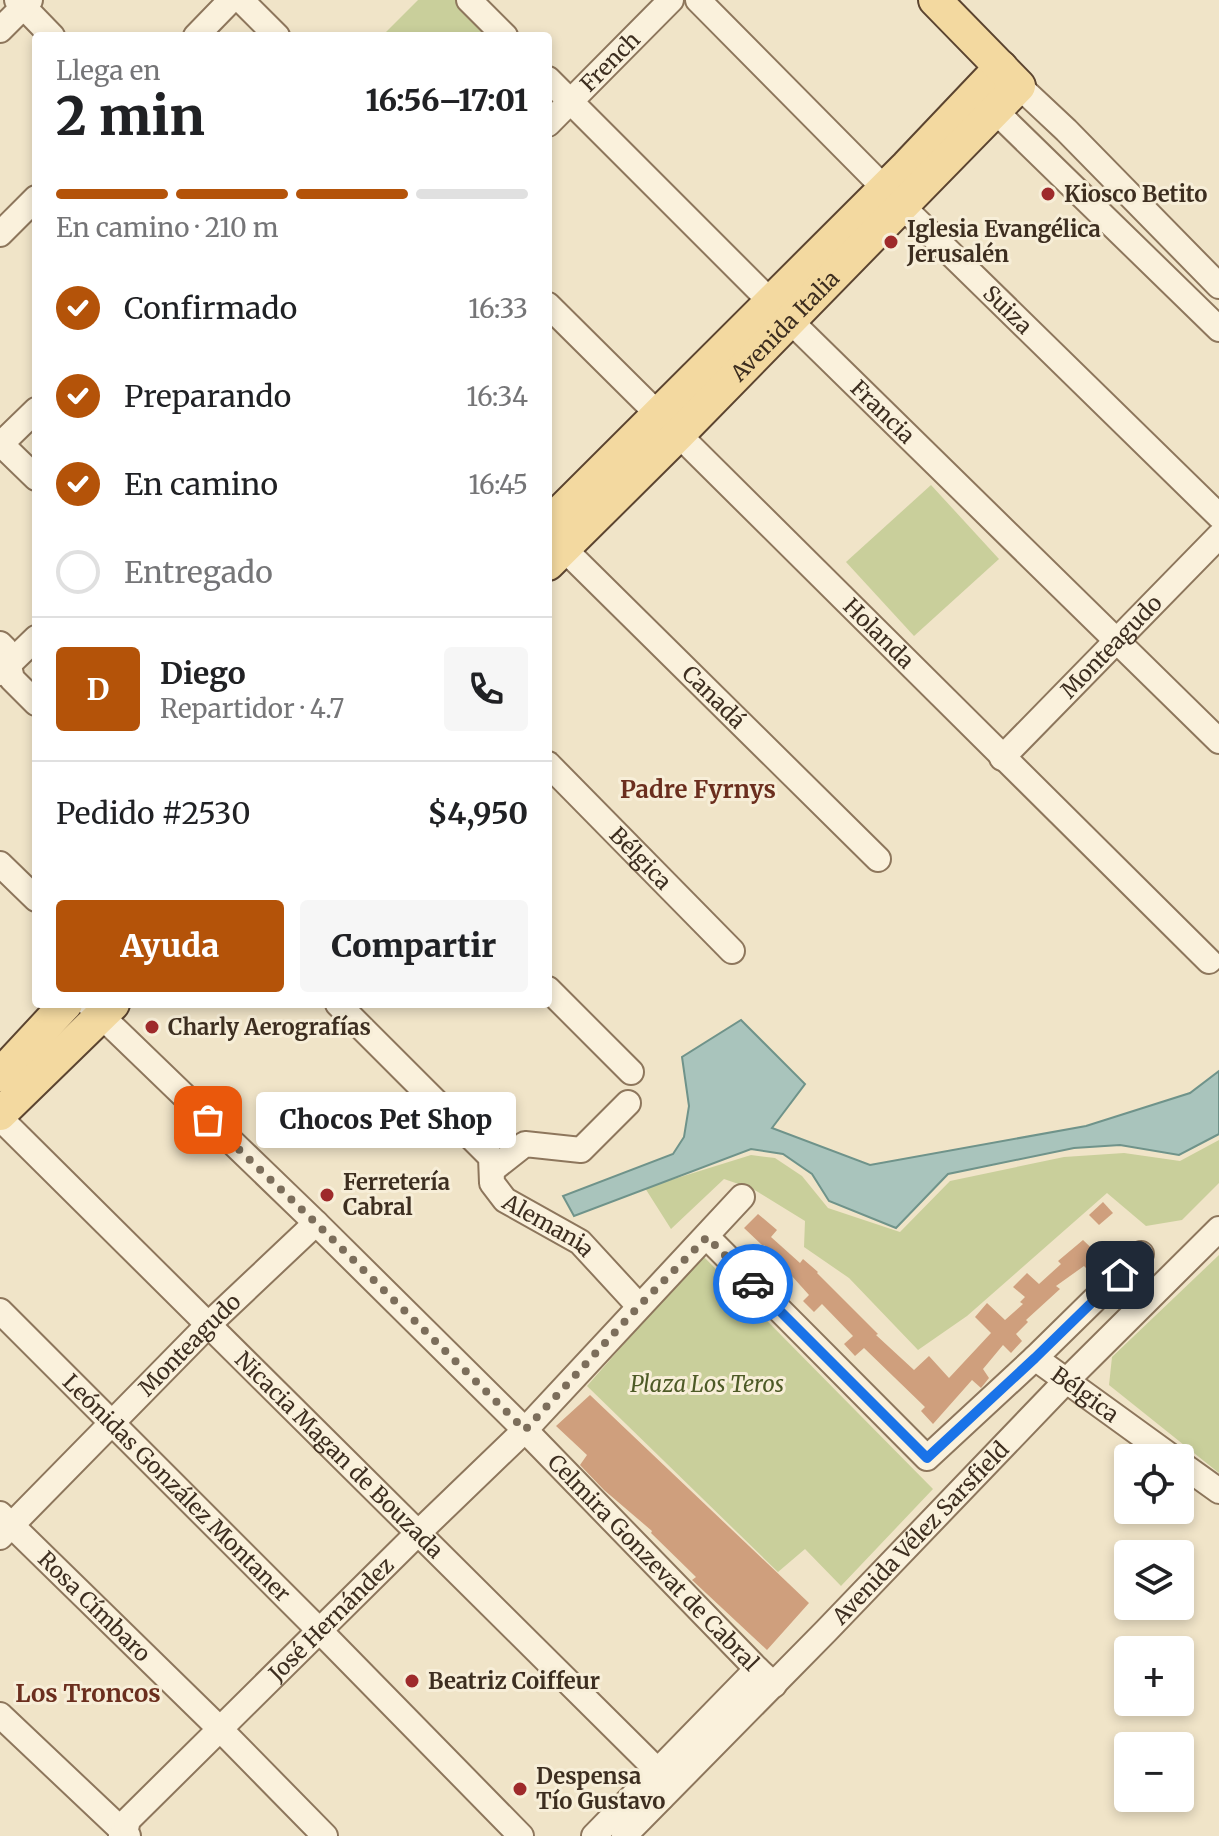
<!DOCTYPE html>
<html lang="es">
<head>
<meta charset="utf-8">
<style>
	:root { --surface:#fff; --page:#f6f6f6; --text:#202124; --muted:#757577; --line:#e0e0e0; --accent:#b45309 }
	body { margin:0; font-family:Merriweather,serif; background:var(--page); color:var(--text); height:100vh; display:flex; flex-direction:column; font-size:30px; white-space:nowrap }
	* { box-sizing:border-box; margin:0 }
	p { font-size:26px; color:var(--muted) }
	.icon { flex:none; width:44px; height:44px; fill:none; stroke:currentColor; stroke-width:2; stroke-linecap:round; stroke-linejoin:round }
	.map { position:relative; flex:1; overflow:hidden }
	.panel { position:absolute; left:32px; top:32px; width:520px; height:976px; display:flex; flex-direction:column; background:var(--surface); border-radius:8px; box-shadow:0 4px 12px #0003 }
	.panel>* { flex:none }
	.buttons { position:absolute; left:1114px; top:1444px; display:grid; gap:16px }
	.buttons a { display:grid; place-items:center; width:80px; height:80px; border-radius:8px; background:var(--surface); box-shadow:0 4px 12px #0003; font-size:40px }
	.pin { position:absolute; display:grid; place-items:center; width:68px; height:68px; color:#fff; margin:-34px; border-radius:16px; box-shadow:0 4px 12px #0006 }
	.courier { position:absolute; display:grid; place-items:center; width:80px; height:80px; margin:-40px; border:6px solid #1a73e8; border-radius:50%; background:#fff; color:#222; box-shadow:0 2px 10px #0007 }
	.bubble { position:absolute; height:56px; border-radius:8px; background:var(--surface); box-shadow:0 4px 12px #0003; font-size:26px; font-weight:800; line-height:56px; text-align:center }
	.head em { font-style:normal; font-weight:800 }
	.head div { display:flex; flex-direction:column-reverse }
	.head { display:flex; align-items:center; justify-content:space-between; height:136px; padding:0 24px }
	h1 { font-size:52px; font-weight:800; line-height:60px }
	.bar { display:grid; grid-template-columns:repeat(4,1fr); gap:12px 8px; align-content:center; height:96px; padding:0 24px }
	.bar i { height:10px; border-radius:6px; background:var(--line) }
	.bar .on { background:var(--accent) }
	.bar p { grid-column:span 4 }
	.line { display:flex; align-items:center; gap:20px; padding:0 24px; border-top:2px solid var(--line) }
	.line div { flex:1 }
	.round { display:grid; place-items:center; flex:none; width:84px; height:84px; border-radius:8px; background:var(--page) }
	ol { padding:0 24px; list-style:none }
	li { display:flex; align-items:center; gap:24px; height:88px }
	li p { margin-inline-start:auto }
	li .icon { padding:8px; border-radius:50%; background:var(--accent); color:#fff; stroke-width:4 }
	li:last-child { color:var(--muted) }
	li i { width:44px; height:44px; border:4px solid var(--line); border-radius:50% }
	.button { display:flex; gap:16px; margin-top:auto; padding:16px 24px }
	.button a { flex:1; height:92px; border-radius:8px; background:var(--accent); color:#fff; font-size:32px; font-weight:800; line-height:92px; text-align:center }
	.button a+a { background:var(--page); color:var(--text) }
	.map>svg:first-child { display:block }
</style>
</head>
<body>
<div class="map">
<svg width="1219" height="1836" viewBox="0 0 1219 1836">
	<rect width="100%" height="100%" fill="#f0e4c8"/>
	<g fill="#c9cf9b">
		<polygon points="418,0 460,0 496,36 382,36"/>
		<polygon points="931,485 999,559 914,636 846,562"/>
		<polygon points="1219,1140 1219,1183 1182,1220 1146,1226 1107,1193 967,1316 918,1350 849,1278 804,1247 805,1221 753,1189 724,1179 671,1229 645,1188 751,1155 775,1158 802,1176 828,1208 900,1232 950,1181 1064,1157 1124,1153 1180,1161"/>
		<polygon points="702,1255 933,1489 841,1586 805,1549 778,1572 587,1386"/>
		<polygon points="1219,1255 1219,1473 1109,1385 1112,1357"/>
	</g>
	<polygon fill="#a9c4bc" stroke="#6f938a" stroke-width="2" points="741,1020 805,1084 772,1128 870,1165 1086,1126 1190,1093 1219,1071 1219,1134 1179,1155 1120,1145 1074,1148 948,1174 896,1228 829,1201 812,1174 783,1154 751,1149 574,1216 563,1196 673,1154 684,1137 689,1106 682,1057"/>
	<g fill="#cf9f7d">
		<polygon points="1103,1202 1113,1213 1099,1225 1089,1215"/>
		<polygon points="758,1214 777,1230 771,1237 800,1263 803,1259 818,1272 817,1273 878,1334 876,1335 914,1370 929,1356 949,1378 991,1333 975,1317 987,1303 1005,1320 1023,1304 1020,1302 1025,1297 1013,1287 1027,1273 1039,1284 1061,1264 1058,1261 1083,1240 1103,1259 1089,1271 1084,1266 1056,1286 1060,1289 1026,1320 1028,1322 1016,1334 1022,1341 1011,1353 1003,1345 983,1369 989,1378 981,1388 972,1380 933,1424 921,1411 925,1407 864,1348 855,1356 844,1344 853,1336 822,1304 814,1312 803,1301 809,1295 791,1275 779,1267 781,1263 764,1245 763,1246 744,1228"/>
		<polygon points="590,1395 809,1603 767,1650 692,1580 696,1577 651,1533 652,1531 604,1490 580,1465 587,1455 556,1426"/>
	</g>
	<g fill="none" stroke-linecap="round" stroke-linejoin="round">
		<g stroke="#8d765c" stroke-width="28">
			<g id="minor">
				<polyline points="17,0 52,36"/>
				<polyline points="241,0 277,36"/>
				<polyline points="469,0 505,36"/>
				<path id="s1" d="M698,0l204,206 317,310"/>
				<polyline points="0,30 30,0"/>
				<polyline points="196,36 231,0"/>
				<path id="s2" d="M548,79l223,223 448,439"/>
				<polyline points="1019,86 1066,130 1219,286"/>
				<polyline points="983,99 1219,329"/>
				<path id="s3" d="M548,124l123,-124"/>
				<polyline points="0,234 36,198"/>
				<path id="s4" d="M548,305l661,656"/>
				<polyline points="0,443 36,478"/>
				<polyline points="1,444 36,410"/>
				<path id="s5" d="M553,538l325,321"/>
				<polyline points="0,644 5,649 12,679 36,703"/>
				<polyline points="0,673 36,638"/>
				<path id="s6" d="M1002,758l217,-222"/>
				<path id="s7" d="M548,764l184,187"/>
				<polyline points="0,864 36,899"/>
				<polyline points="548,989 631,1072"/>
				<path id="s8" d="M89,1004l227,219 209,207 232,239 17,16"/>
				<path id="s9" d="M338,1004l153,153 1,26 13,17 75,42 59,64"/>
				<path id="s10" d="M0,1118l657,652 -2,17 6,11"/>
				<polyline points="492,1170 525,1144 581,1150 628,1103"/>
				<polyline points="707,1237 927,1458 1035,1358 1141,1254"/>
				<path id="s11" d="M0,1311l320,320 201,205"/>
				<path id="s12" d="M1035,1358l138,100"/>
				<polyline points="1180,1463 1219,1491"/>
				<path id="s13" d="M0,1514l219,214 106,108"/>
				<path id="s14" d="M0,1537l209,-213 107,-101"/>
				<polyline points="0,1715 128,1836"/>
				<path id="s15" d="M121,1836l4,-3 3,-13 290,-287 107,-103 217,-233"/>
				<polyline points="594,1836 757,1669"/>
				<path id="s16" d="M624,1836l202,-205 240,-250 153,-152"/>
			</g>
		</g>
		<g stroke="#5b4430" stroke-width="36">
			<g id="major">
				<polyline points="548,524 907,166 1001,67"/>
				<path id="s17" d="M548,564l131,-130 340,-348 -84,-86"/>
				<polyline points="0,1075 66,1004"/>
				<polyline points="0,1114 113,1004"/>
			</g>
		</g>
		<use href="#minor" stroke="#faf1dc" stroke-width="24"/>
		<use href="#major" stroke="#f3d9a0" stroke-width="32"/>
	</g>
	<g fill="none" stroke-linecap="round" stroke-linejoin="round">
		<polyline stroke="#7c6e5b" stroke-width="8" stroke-dasharray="0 14.4" points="208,1120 316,1223 525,1430 639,1306 707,1237 753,1284"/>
		<polyline stroke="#1a73e8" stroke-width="10" points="753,1284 927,1458 1035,1358 1120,1275"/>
	</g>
	<g fill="#9e2a2b" stroke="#f7eed8" stroke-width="3">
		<circle cx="1048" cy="194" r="8"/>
		<circle cx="891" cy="242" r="8"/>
		<circle cx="152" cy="1027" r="8"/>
		<circle cx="327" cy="1195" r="8"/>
		<circle cx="412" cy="1681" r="8"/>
		<circle cx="520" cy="1789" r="8"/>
	</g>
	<g text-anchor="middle" stroke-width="6" stroke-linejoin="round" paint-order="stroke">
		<g font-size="22" fill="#3d2e20" stroke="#f7eed8">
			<text dy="8" stroke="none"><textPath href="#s3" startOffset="88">French</textPath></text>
			<text dy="8" stroke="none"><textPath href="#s1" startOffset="438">Suiza</textPath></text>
			<text dy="8" stroke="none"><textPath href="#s17" startOffset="336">Avenida Italia</textPath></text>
			<text dy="8" stroke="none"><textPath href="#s2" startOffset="472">Francia</textPath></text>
			<text dy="8" stroke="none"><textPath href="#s4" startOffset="466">Holanda</textPath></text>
			<text dy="8" stroke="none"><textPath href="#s6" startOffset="156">Monteagudo</textPath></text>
			<text dy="8" stroke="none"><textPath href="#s5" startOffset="226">Canadá</textPath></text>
			<text dy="8" stroke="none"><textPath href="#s7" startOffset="132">Bélgica</textPath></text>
			<text dy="8" stroke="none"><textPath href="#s9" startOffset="314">Alemania</textPath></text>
			<text dy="8" stroke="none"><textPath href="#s14" startOffset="270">Monteagudo</textPath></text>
			<text dy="8" stroke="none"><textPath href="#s12" startOffset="62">Bélgica</textPath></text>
			<text dy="8" stroke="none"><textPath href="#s10" startOffset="478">Nicacia Magan de Bouzada</textPath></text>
			<text dy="8" stroke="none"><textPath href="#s11" startOffset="250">Leónidas González Montaner</textPath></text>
			<text dy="8" stroke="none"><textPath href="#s16" startOffset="424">Avenida Vélez Sarsfield</textPath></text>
			<text dy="8" stroke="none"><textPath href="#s8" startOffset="794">Celmira Gonzevat de Cabral</textPath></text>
			<text dy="8" stroke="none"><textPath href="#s13" startOffset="132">Rosa Címbaro</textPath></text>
			<text dy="8" stroke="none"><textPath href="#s15" startOffset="304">José Hernández</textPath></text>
		</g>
		<g font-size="22" font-weight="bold" fill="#3d2e20" stroke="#f7eed8" text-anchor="start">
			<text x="1064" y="202">Kiosco Betito</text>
			<text x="907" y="237">Iglesia Evangélica<tspan x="907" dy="25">Jerusalén</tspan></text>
			<text x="168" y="1035">Charly Aerografías</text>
			<text x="343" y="1190">Ferretería<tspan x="343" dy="25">Cabral</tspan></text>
			<text x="428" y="1689">Beatriz Coiffeur</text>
			<text x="536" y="1784">Despensa<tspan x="536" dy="25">Tío Gustavo</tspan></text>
		</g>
		<g font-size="22" font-style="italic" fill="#4d5a26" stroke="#f7eed8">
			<text x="707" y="1392">Plaza Los Teros</text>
		</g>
		<g font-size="24" font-weight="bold" fill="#6b2e1e" stroke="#f7eed8">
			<text x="698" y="798">Padre Fyrnys</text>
			<text x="88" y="1702">Los Troncos</text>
		</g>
	</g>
</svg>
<div class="buttons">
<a><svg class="icon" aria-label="locate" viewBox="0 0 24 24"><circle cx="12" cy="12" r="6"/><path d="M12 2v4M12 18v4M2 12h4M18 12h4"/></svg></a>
<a><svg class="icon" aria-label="layers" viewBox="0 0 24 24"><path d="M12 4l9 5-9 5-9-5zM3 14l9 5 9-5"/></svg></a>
<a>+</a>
<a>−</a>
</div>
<div class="pin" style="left:208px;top:1120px;background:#ea580c"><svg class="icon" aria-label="bag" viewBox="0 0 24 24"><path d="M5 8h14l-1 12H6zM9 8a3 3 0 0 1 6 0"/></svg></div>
<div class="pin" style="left:1120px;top:1275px;background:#1f2937"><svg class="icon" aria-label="home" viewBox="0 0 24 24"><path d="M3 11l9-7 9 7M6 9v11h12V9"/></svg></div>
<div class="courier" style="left:753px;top:1284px"><svg class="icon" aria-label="car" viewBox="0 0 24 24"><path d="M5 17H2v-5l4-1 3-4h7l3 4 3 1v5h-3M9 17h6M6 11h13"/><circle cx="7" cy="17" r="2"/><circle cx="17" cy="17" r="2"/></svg></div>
<div class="bubble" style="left:256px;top:1092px;width:260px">Chocos Pet Shop</div>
<section class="panel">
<div class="head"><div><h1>2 min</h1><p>Llega en</p></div><em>16:56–17:01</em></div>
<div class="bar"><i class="on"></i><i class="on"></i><i class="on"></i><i></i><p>En camino · 210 m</p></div>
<ol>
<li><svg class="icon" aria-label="check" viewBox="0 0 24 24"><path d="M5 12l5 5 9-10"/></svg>Confirmado<p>16:33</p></li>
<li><svg class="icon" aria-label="check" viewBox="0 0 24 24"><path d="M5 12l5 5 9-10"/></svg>Preparando<p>16:34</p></li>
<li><svg class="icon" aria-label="check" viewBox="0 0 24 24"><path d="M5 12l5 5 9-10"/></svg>En camino<p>16:45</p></li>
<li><i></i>Entregado</li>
</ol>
<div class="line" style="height:144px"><b class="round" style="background:var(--accent);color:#fff">D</b><div><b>Diego</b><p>Repartidor · 4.7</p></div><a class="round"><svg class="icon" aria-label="phone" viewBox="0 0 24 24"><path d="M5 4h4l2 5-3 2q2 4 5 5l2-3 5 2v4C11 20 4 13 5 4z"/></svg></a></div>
<div class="line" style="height:104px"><div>Pedido #2530</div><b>$4,950</b></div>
<div class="button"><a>Ayuda</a><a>Compartir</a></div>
</section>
</div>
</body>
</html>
